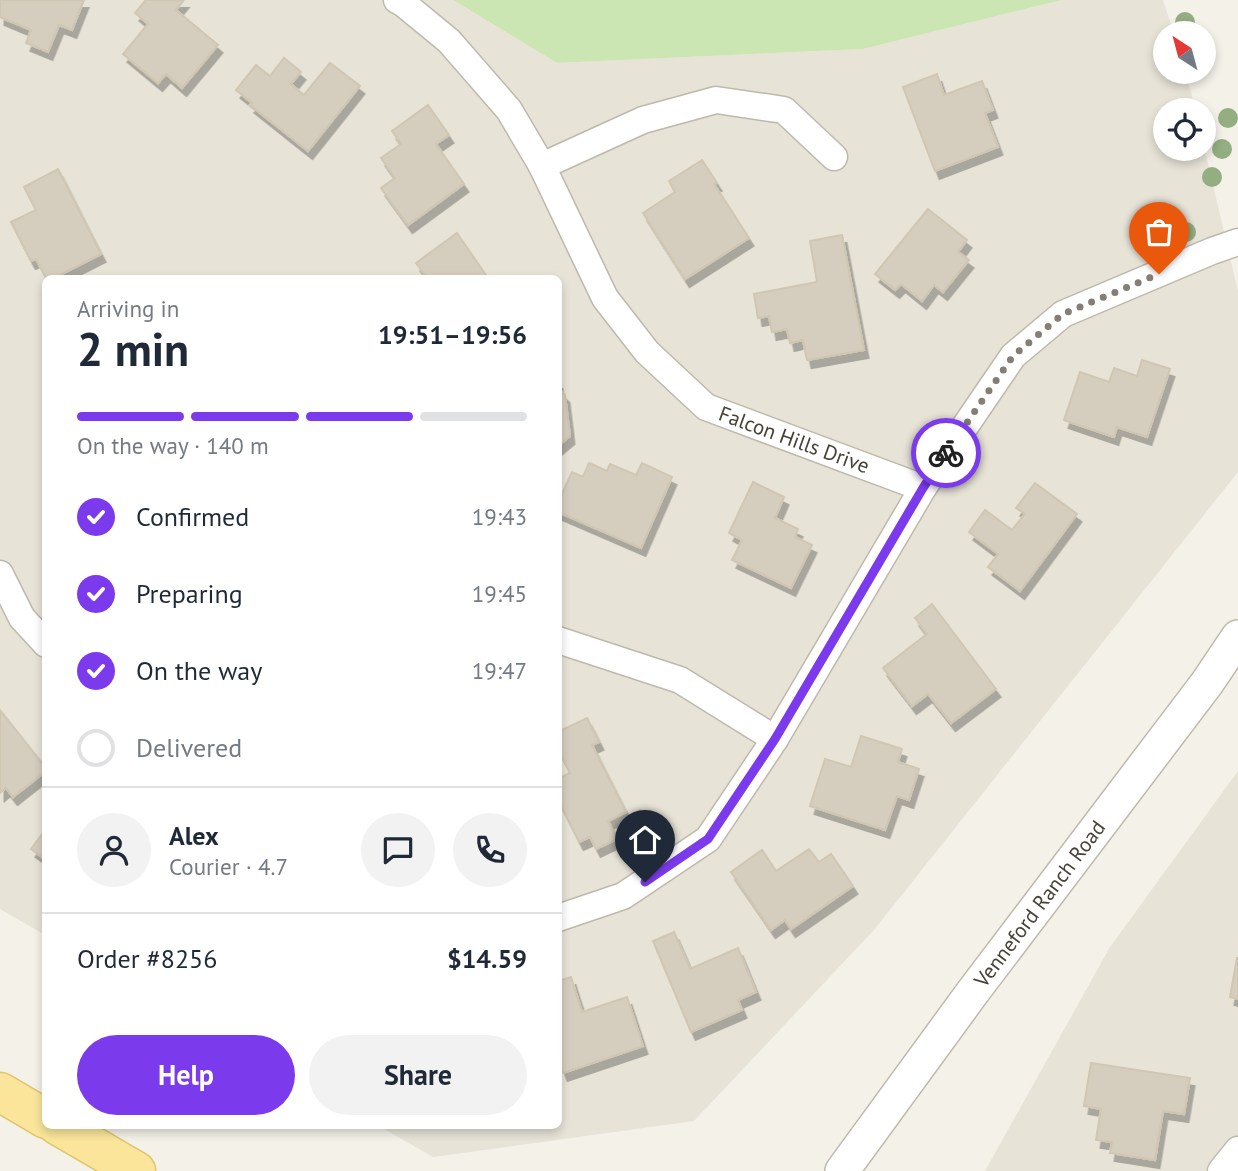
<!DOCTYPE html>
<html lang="en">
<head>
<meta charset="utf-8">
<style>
	:root { --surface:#fff; --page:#f2f2f3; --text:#1f2937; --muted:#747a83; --line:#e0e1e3; --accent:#7c3aed }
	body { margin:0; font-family:"PT Sans",sans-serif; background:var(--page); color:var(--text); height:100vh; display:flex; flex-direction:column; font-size:26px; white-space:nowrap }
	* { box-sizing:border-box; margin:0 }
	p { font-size:23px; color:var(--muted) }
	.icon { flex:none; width:38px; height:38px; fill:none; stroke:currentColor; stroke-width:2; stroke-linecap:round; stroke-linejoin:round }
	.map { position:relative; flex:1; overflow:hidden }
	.details { position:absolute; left:42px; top:275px; width:520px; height:854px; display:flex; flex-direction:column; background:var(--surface); border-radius:10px; box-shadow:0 4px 10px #0003 }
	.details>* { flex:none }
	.needle { width:46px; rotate:324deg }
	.controls { position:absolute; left:1153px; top:21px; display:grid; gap:14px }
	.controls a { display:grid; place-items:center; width:63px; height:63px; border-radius:50%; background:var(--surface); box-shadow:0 4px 10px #0003; font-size:35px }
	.pin { position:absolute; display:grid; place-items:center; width:60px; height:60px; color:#fff; margin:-72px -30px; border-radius:50% 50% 50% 0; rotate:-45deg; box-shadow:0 0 7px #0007 }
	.pin .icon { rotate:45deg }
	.courier { position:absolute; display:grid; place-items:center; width:70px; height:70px; margin:-35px; border:5px solid #7c3aed; border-radius:50%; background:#fff; color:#222; box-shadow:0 2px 9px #0007 }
	.head em { font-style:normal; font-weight:600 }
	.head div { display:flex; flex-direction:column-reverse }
	.head { display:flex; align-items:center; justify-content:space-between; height:119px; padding:0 35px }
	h1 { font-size:46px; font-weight:600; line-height:52px }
	.bar { display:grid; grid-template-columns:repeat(4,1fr); gap:10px 7px; align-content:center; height:84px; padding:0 35px }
	.bar i { height:9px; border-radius:5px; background:var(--line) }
	.bar .selected { background:var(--accent) }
	.bar p { grid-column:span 4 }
	.line { display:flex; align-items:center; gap:18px; padding:0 35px; border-top:2px solid var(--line) }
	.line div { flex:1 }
	.round { display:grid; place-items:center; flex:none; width:74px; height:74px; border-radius:37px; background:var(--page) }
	ol { padding:0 35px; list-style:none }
	li { display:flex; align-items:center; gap:21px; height:77px }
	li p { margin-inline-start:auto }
	li .icon { padding:7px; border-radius:50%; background:var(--accent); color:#fff; stroke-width:4 }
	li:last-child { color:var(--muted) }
	li i { width:38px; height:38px; border:4px solid var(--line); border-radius:50% }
	.primary-button { display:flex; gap:14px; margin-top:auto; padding:14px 35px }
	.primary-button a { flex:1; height:80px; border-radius:42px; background:var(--accent); color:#fff; font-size:28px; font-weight:600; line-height:80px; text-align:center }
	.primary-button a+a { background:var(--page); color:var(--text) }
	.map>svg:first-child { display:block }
</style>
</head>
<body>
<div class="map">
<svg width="1238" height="1171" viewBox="0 0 1238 1171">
	<defs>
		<filter id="shadow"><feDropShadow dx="4.5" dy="8" stdDeviation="0" flood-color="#0004"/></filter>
	</defs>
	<rect width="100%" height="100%" fill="#f4f1e9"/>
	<g fill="#e7e3d7">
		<polygon points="0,0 453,0 557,63 863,49 1062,0 1163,0 1174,33 1166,33 1166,72 1186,72 1195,110 1166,110 1166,149 1204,149 1204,147 1238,291 1238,472 874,930 694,1121 433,1157 377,1125 558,1125 558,278 46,278 45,935 0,909"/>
		<polygon points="1238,771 1238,1171 985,1171 1110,947"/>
	</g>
	<polygon fill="#cce6b3" points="453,0 1062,0 863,49 557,63"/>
	<g fill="#d5cebf" stroke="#d0c6b2" stroke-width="2" filter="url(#shadow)">
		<polygon points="0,0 84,0 72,30 59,25 48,52 26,43 31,30 0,17"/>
		<polygon points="146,0 184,0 176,10 218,45 182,88 166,74 158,83 123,54 148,24 135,13"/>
		<polygon points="284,58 301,72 291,84 304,95 330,63 360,86 308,151 250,105 252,103 236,90 256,65 270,76"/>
		<polygon points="937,74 944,95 982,81 993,110 985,113 998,147 935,171 903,87"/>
		<polygon points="428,105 449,135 436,144 464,184 408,225 381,188 395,178 381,158 401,144 392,131"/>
		<polygon points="702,160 717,183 714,184 749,238 685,279 643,213 675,192 669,181"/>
		<polygon points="58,169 101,254 54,278 46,278 36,259 31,261 11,222 36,210 24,187"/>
		<polygon points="928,209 967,240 958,252 969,260 943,292 934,285 922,301 901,284 895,290 875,274"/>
		<polygon points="457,233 488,278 427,278 416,263"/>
		<polygon points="842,235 864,350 807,360 803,340 790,343 787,329 772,332 769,316 758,318 754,294 817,282 810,241"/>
		<polygon points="1142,360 1170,369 1147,437 1117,427 1114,437 1064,420 1080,372 1109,382 1114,368 1137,376"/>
		<polygon points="558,380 559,389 565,395 570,436 558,446"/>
		<polygon points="589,463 607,471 610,464 636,475 642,463 672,477 641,548 558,512 558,502 572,472 583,477"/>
		<polygon points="753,482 784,497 775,518 798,529 795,537 812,545 791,588 732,560 742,540 729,533"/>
		<polygon points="1035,483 1077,514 1020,591 988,567 998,554 969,532 985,510 1012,530 1025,514 1016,508"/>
		<polygon points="932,604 996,689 951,723 928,694 912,706 883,668 927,634 915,618"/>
		<polygon points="0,710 46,768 46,771 13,797 6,788 0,793"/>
		<polygon points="587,718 599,742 592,745 626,812 608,821 617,839 596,849 590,837 579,842 558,800 558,779 570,773 558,750 558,732"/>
		<polygon points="861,736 902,749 898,762 919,769 909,800 897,796 885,830 810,806 825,759 851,767"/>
		<polygon points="46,829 46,860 31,849"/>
		<polygon points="809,849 819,862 831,854 853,886 791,929 785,920 771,930 731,872 762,850 776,871"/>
		<polygon points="674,932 690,969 738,948 756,992 738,1000 742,1010 691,1032 653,941"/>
		<polygon points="1237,958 1238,958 1238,999 1230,997"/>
		<polygon points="571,977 582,1012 627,997 643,1046 563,1073 558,1059 558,981"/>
		<polygon points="1091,1063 1190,1078 1184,1114 1163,1111 1155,1160 1110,1153 1112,1142 1096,1140 1101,1109 1084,1106"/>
	</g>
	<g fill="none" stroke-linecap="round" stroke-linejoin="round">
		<g stroke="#bfb9ac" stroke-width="29">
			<g id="minor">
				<polyline points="397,0 404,4 449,41 509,110 542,166 605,298 647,352 706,407 923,488"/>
				<polyline points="542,166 643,120 716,100 784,110 834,157"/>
				<polyline points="0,574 22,618 46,644"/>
				<polyline points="558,640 680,680 775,739"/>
				<polyline points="558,918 623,896 708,839 775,739 923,488 1013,356 1063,314 1212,251 1238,242"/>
				<polyline points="1221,1171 1238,1150"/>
			</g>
		</g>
		<g stroke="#bfb9ac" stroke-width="36">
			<polyline id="tertiary" points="842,1171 972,993 1207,683 1238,637"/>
		</g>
		<g stroke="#e0c46b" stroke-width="41">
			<g id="primary">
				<polyline points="0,1092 46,1119"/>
				<polyline points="57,1125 136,1171"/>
			</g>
		</g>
		<use href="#minor" stroke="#fff" stroke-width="26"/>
		<use href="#tertiary" stroke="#fff" stroke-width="33"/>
		<use href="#primary" stroke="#fae59b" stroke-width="38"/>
	</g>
	<g fill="#93ae81">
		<circle cx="1185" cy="22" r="10"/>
		<circle cx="1228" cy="118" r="10"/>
		<circle cx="1222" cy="149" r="10"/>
		<circle cx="1212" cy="177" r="10"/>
		<circle cx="1186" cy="232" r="10"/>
	</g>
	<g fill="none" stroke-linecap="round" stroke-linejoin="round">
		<polyline stroke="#847f75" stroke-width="7" stroke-dasharray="0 12.6" points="946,453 1013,356 1063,314 1159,274"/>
		<polyline stroke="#7c3aed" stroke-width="9" points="645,882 708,839 775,739 923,488 946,453"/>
	</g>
	<g text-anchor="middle" stroke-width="7" stroke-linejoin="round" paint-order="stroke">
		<g font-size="21" fill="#474237" stroke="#fff">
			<text transform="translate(794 440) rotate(20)" y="7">Falcon Hills Drive</text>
			<text transform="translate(1040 904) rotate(-53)" y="7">Venneford Ranch Road</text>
		</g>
	</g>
</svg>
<div class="controls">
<a><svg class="needle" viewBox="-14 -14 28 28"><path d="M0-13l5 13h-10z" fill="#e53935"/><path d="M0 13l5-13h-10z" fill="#747a83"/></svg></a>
<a><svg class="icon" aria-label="locate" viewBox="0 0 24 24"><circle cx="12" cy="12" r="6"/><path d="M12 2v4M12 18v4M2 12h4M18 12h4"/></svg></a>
</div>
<div class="pin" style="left:1159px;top:274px;background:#ea580c"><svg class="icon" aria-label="bag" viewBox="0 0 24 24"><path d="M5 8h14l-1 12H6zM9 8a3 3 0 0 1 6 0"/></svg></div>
<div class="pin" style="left:645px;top:882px;background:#1f2937"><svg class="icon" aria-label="home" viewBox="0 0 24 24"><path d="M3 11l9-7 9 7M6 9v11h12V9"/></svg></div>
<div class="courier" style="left:946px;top:453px"><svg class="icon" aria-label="bike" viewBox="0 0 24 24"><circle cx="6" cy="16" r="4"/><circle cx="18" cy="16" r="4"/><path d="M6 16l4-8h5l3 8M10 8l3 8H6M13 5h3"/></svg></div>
<section class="details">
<div class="head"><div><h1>2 min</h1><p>Arriving in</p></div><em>19:51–19:56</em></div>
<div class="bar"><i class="selected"></i><i class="selected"></i><i class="selected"></i><i></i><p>On the way · 140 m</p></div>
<ol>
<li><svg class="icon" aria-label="check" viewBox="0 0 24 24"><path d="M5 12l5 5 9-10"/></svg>Confirmed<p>19:43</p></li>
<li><svg class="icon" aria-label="check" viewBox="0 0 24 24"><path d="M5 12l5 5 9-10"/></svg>Preparing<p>19:45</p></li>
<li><svg class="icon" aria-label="check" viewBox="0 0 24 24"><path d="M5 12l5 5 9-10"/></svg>On the way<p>19:47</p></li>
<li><i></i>Delivered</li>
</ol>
<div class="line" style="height:126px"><a class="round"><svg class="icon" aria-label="person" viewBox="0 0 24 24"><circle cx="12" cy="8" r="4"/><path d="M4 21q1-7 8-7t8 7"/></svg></a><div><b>Alex</b><p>Courier · 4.7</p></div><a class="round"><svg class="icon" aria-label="chat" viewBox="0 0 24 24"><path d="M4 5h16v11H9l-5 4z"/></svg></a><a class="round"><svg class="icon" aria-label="phone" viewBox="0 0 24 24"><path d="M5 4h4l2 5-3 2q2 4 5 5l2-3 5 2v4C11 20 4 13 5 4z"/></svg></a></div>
<div class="line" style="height:91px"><div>Order #8256</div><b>$14.59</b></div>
<div class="primary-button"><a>Help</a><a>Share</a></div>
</section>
</div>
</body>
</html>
